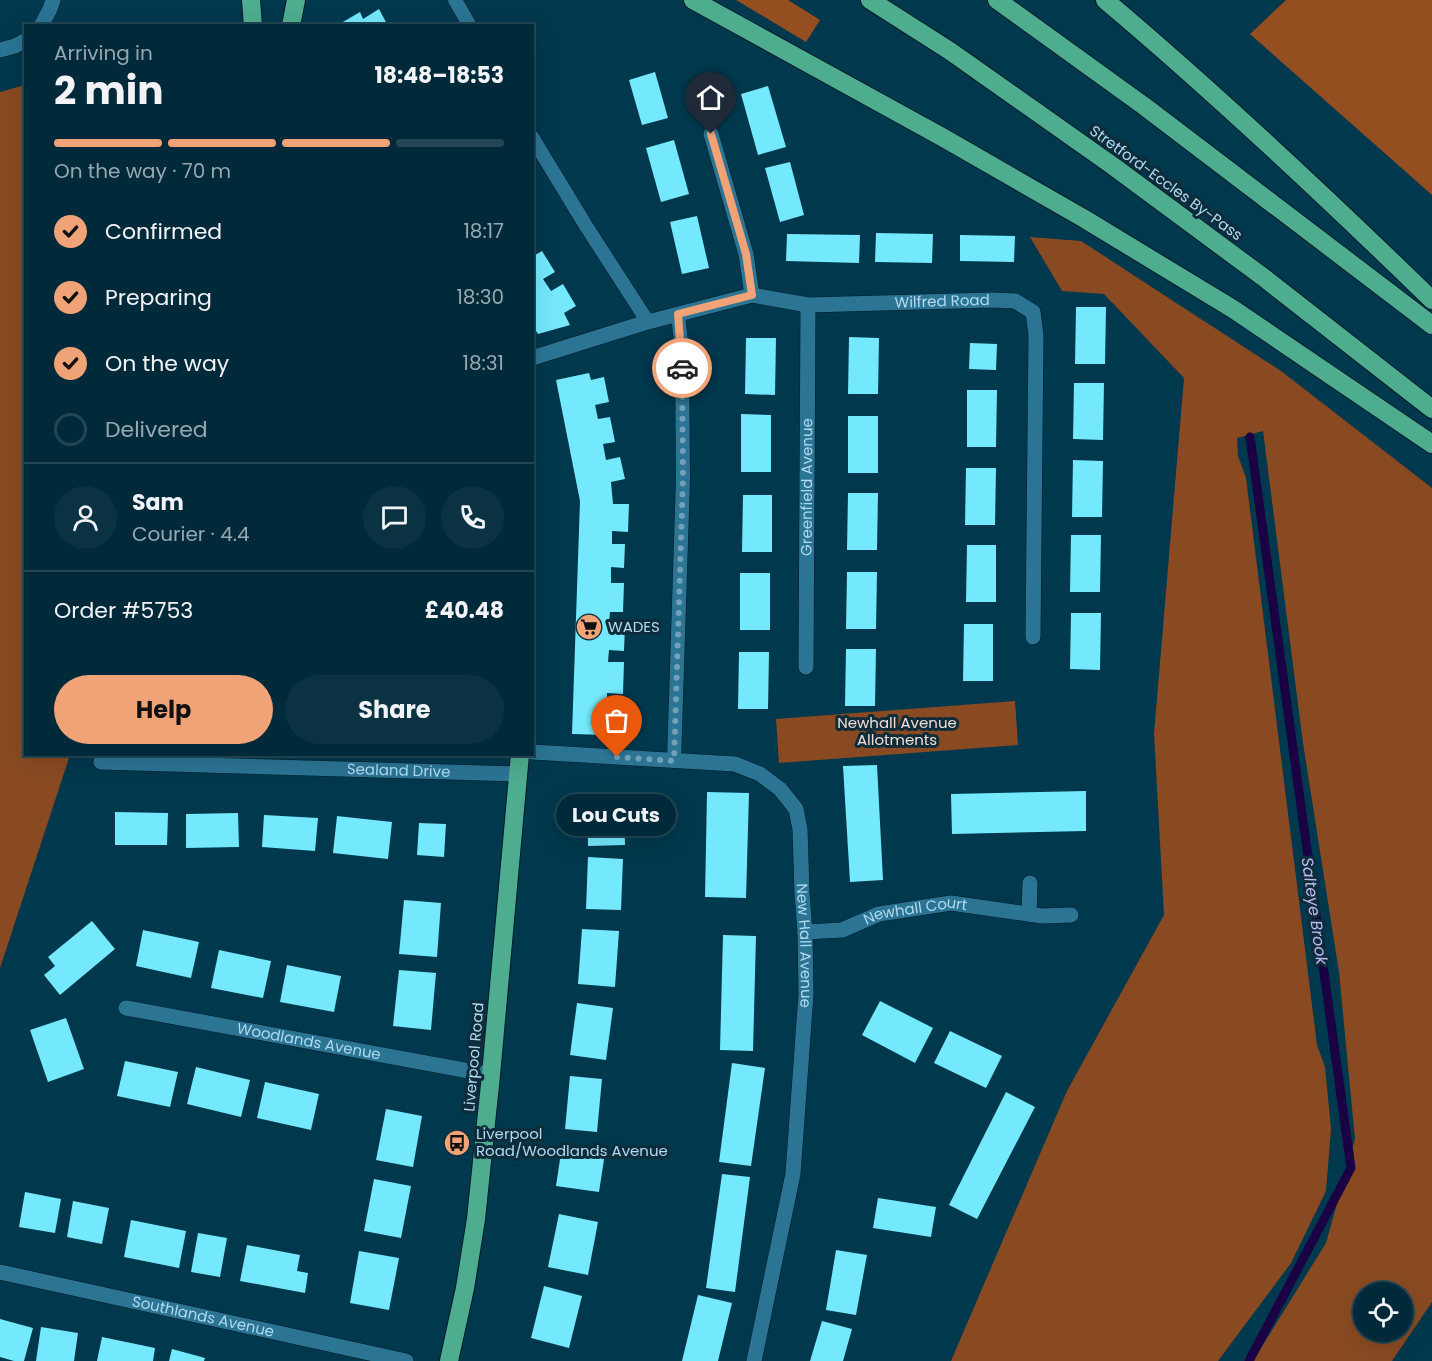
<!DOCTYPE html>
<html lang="en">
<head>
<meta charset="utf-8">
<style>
	:root { --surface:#002a3a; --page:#0a3242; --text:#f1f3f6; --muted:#95a7af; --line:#224654; --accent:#efa377 }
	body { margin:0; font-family:Poppins,sans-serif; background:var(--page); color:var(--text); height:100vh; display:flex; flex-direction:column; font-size:22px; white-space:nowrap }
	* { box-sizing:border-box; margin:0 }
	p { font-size:20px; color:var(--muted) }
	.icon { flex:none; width:33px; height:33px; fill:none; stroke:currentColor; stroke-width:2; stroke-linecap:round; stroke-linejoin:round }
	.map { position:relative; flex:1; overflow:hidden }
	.sheet { position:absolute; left:24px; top:24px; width:510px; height:732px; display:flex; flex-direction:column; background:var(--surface); border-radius:0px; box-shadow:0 6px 24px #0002,0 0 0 2px var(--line) }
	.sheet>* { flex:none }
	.fabs { position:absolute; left:1353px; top:1282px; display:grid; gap:12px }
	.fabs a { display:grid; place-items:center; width:60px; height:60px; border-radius:50%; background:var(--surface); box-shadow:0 6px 24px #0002,0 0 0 2px var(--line); font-size:30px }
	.pin { position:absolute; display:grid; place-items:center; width:51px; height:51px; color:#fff; margin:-62px -26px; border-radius:50% 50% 50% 0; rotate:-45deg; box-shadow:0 0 6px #0007 }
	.pin .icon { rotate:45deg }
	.courier { position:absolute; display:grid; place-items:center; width:60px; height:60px; margin:-30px; border:4px solid #efa377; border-radius:50%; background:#fff; color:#222; box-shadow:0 2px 8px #0007 }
	.bubble { position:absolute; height:42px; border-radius:21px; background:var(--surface); box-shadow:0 6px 24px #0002,0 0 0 2px var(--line); font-size:20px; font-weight:700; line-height:42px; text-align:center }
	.summary em { font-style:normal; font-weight:700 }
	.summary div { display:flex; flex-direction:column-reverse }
	.summary { display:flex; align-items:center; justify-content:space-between; height:102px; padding:0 30px }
	h1 { font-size:39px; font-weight:700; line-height:45px }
	.bar { display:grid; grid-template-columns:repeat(4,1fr); gap:9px 6px; align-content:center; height:72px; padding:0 30px }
	.bar i { height:8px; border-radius:4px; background:var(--line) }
	.bar .selected { background:var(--accent) }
	.bar p { grid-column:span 4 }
	.line { display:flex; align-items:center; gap:15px; padding:0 30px; border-top:2px solid var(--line) }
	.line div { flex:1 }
	.round { display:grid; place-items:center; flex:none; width:63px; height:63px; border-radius:32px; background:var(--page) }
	ol { padding:0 30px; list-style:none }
	li { display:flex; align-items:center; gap:18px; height:66px }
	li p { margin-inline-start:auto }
	li .icon { padding:6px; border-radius:50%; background:var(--accent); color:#111; stroke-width:4 }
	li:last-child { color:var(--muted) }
	li i { width:33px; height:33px; border:3px solid var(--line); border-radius:50% }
	.action { display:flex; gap:12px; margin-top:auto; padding:12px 30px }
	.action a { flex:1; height:69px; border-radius:36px; background:var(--accent); color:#111; font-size:24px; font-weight:700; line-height:69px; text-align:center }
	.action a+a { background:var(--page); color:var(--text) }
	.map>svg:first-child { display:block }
</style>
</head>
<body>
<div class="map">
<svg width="1432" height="1361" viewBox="0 0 1432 1361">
	<rect width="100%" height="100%" fill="#00384d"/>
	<g fill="#894a21" fill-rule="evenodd">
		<polygon points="25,85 26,754 70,755 0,968 0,92"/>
		<path d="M1030,237l51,4 200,130 151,117v814l-40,59h-139l73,-118 29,-104 -16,-167 -36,-229 -40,-312 -26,7 1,18 8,22 71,567 8,22 6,62 -5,62 -35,72 -73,98h-267l116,-270 97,-176 -10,-181 30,-356 -80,-84 -42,-3zM1364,1293h38v39h-38z"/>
		<polygon points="1015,701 1018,745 779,763 776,719"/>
	</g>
	<g fill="#944e1f">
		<polygon points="736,0 788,0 820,20 806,42"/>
		<polygon points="1286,0 1432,0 1432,195 1250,34"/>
	</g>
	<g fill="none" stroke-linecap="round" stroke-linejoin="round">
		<polyline stroke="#1a0144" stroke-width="9" points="1249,1361 1351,1168 1250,437"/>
	</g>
	<g fill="#74e8fc">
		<polygon points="379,9 388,26 336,26 360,12 363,19"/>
		<polygon points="655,72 668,118 642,125 629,80"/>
		<polygon points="768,86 786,147 758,155 741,94"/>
		<polygon points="674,140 689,194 661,202 646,148"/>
		<polygon points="790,162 804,215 780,222 765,168"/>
		<polygon points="697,216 709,268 682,274 670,222"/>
		<polygon points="876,233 933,234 932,263 875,262"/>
		<polygon points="787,234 860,235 859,263 786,261"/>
		<polygon points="960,235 1015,236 1014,262 960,261"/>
		<polygon points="542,251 555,272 543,279 551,291 563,284 576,306 564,313 570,325 538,334 532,325 532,257"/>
		<polygon points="1076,307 1106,307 1105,364 1075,364"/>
		<polygon points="849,337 879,338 878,394 848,394"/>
		<polygon points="746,338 776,338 775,395 745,394"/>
		<polygon points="970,343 997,344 996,370 969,369"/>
		<polygon points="589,373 591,380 604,377 609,402 595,405 598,419 610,417 615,442 603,444 606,460 620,457 625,479 611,482 613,504 629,504 628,532 612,531 612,544 625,544 624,568 611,567 611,583 624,583 623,612 610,612 609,623 625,624 624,651 609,650 608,662 624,662 623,694 607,693 607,700 621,701 620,731 606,731 606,735 572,734 580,501 556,380"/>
		<polygon points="1074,383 1104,383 1103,440 1073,439"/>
		<polygon points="967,390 997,390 996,447 967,447"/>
		<polygon points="741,414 771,415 771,472 741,472"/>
		<rect x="848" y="416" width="30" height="57"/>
		<polygon points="1073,460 1103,461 1102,517 1072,517"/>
		<polygon points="966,468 996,468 995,525 965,525"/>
		<polygon points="848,493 878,493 877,550 847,550"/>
		<polygon points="743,495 772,495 772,552 742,552"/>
		<polygon points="1071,535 1101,535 1100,592 1070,592"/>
		<polygon points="967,545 996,545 996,602 966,602"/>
		<polygon points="847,572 877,572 876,629 846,629"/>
		<rect x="740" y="573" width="30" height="57"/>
		<polygon points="1071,613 1101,613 1100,670 1070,669"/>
		<polygon points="964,624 993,624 993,681 963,681"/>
		<polygon points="846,649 876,649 875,706 845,706"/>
		<polygon points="739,652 769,652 768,709 738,709"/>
		<polygon points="877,765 883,880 850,882 843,766"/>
		<polygon points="1086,791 1086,831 952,834 951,794"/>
		<polygon points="707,792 749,793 746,898 705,897"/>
		<polygon points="624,793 625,845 588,846 587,794"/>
		<polygon points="115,812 168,813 167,845 115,845"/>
		<polygon points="238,813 239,847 186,848 186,814"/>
		<polygon points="264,815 318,818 315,851 262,847"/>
		<polygon points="337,816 392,822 388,859 333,853"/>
		<polygon points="419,823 446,824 444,857 417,855"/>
		<polygon points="588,857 623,859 621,910 586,909"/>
		<polygon points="404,900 441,903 437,957 399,954"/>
		<polygon points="92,921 115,949 60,995 44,975 55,966 48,957"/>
		<polygon points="582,929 619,931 615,987 578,984"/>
		<polygon points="143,930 199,942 191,978 136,966"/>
		<polygon points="723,935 756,936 753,1051 720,1050"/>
		<polygon points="219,950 271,961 263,998 211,988"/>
		<polygon points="287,965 341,976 334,1012 280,1002"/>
		<polygon points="399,970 436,973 431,1030 393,1026"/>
		<polygon points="880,1001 933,1028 915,1063 862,1035"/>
		<polygon points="577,1003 613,1008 606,1060 570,1055"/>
		<polygon points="66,1018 84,1069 48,1082 30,1030"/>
		<polygon points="950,1031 1002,1056 986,1088 934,1063"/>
		<polygon points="125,1061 178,1072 170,1107 117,1096"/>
		<polygon points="732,1063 765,1068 751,1166 719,1162"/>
		<polygon points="196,1067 250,1080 241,1117 187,1104"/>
		<polygon points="570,1076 602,1079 597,1132 565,1129"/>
		<polygon points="265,1082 319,1094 311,1130 257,1118"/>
		<polygon points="1006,1092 1035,1107 977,1219 949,1205"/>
		<polygon points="386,1109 422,1116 413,1167 376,1160"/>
		<polygon points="562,1146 605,1153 599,1192 556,1186"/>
		<polygon points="722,1174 750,1177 735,1292 706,1288"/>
		<polygon points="374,1179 411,1186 401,1238 364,1231"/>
		<polygon points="25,1192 61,1199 55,1233 19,1227"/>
		<polygon points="878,1198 936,1207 931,1237 873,1228"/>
		<polygon points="73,1201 109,1208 102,1244 67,1237"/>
		<polygon points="559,1214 598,1222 588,1275 548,1267"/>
		<polygon points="131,1220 186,1231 179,1268 124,1257"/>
		<polygon points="198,1233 227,1238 220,1277 191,1272"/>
		<polygon points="247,1245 300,1255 297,1271 308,1273 305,1293 240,1281"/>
		<polygon points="836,1250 867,1255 856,1315 826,1310"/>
		<polygon points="359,1251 399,1258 389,1310 350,1303"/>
		<polygon points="544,1286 582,1296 569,1348 531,1338"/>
		<polygon points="698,1295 732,1303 718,1361 682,1361"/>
		<polygon points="0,1319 33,1328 24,1361 14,1361 0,1357"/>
		<polygon points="822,1321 852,1329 843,1361 810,1361"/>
		<polygon points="41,1327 78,1333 74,1361 36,1361"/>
		<polygon points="102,1337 155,1348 153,1361 97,1361"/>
		<polygon points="172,1349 205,1358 204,1361 169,1361"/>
	</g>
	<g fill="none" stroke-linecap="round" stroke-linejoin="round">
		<g stroke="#001d2a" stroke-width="15">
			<g id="lane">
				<polyline points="455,0 470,26"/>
				<polyline points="532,137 586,226 648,322"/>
				<polyline points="674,761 683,479 682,352 678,314"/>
			</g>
		</g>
		<g stroke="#001d2a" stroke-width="16">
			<g id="street">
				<polyline points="41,26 50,9 53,0"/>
				<polyline points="0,50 15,46 26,40"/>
				<polyline points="711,134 746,254 752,295"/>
				<path id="s1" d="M532,358l112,-35 108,-28 56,10 184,-5 23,1 18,11 3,23 -3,302"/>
				<path id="s2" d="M806,667l2,-362"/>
				<path id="s3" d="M532,752l203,12 25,10 20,15 16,20 4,20 2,64 3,39 1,62 -13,180 -39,187"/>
				<path id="s4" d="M103,754l-2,8 417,12"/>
				<polyline points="1029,914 1030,883"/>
				<path id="s5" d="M805,932l37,-2 37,-16 72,-11 91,13 29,-1"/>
				<path id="s6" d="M126,1008l365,67"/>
				<path id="s7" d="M0,1272l406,89"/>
			</g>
		</g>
		<g stroke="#001d2a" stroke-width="20">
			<g id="highway">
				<polyline points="251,0 253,26"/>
				<polyline points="693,0 942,137 1083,218 1233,309 1432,444"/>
				<polyline points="870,0 950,51 1113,166 1263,277 1432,409"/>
				<polyline points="997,0 1144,106 1432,325"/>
				<path d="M1105,0c113,95 221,197 327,300"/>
				<polyline points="291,26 296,0"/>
				<polyline points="449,1361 465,1288 476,1219 491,1075 520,754"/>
			</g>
		</g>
		<use href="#lane" stroke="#2b7494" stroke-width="14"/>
		<use href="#street" stroke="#2b7494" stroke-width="15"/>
		<use href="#highway" stroke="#4eac8f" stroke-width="18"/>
	</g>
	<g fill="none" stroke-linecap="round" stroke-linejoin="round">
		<polyline stroke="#72a1b7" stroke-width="6" stroke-dasharray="0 10.8" points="617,757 674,761 683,479 682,368"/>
		<polyline stroke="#efa377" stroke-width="8" points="682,368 678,314 752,295 746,254 711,134"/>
	</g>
	<defs>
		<g id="supermarket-disc" transform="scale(1.35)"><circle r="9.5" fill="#efa377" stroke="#0e2c3a"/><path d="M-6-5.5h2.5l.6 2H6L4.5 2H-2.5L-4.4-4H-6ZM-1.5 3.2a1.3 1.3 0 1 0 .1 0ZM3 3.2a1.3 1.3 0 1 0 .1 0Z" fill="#111"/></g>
		<g id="bus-disc" transform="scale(1.35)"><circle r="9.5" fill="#efa377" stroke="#0e2c3a"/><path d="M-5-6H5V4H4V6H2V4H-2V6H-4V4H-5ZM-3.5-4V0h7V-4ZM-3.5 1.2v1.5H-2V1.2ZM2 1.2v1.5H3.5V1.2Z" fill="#111"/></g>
	</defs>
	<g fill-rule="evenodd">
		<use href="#supermarket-disc" x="589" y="627"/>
		<use href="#bus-disc" x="457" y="1143"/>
	</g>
	<g text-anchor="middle" stroke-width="6" stroke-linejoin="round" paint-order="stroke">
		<g font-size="15" fill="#afdaf0" stroke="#0e2c3a">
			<text transform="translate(1166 183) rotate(36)" y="5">Stretford-Eccles By-Pass</text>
			<text dy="5" stroke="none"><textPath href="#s1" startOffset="420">Wilfred Road</textPath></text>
			<text dy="5" stroke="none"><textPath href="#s2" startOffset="180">Greenfield Avenue</textPath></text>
			<text dy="5" stroke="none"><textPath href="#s4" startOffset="306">Sealand Drive</textPath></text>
			<text dy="5" stroke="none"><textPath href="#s5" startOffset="114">Newhall Court</textPath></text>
			<text dy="5" stroke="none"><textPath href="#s3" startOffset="418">New Hall Avenue</textPath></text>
			<text dy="5" stroke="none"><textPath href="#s6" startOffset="186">Woodlands Avenue</textPath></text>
			<text transform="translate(474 1057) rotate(-85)" y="5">Liverpool Road</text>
			<text dy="5" stroke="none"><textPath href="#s7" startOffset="208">Southlands Avenue</textPath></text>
		</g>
		<g font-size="15" fill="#afdaf0" stroke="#0e2c3a" text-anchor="start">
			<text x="608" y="632">WADES</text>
			<text x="476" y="1139">Liverpool<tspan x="476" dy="17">Road/Woodlands Avenue</tspan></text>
		</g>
		<g font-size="15" fill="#f4ded3" stroke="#0e2c3a">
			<text x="897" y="728">Newhall Avenue<tspan x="897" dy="17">Allotments</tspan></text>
		</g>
		<g font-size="16" font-style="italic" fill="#c0b8f4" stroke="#0e2c3a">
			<text transform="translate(1315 911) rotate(82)" y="6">Salteye Brook</text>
		</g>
	</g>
</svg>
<div class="fabs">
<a><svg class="icon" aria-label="locate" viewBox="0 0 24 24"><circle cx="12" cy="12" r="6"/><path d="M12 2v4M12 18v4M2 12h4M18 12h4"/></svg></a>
</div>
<div class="pin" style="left:617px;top:757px;background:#ea580c"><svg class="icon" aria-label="bag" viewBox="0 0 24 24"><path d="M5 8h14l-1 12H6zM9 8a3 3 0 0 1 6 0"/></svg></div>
<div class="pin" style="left:711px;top:134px;background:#1f2937"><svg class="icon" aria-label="home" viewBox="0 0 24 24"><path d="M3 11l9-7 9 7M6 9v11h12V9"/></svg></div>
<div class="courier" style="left:682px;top:368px"><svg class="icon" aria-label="car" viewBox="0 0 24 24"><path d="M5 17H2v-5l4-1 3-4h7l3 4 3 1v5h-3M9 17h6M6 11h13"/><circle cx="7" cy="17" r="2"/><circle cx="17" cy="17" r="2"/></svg></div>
<div class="bubble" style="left:556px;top:794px;width:120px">Lou Cuts</div>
<section class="sheet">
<div class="summary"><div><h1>2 min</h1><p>Arriving in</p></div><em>18:48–18:53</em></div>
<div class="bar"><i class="selected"></i><i class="selected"></i><i class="selected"></i><i></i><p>On the way · 70 m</p></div>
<ol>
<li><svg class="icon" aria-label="check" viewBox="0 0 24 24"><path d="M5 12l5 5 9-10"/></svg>Confirmed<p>18:17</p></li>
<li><svg class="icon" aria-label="check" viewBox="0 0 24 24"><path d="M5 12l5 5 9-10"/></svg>Preparing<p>18:30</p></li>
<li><svg class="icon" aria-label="check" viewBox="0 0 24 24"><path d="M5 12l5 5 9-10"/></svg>On the way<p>18:31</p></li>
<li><i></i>Delivered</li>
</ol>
<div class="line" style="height:108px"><a class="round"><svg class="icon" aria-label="person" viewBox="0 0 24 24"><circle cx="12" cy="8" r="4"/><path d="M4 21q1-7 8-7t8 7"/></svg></a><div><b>Sam</b><p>Courier · 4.4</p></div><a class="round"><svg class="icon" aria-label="chat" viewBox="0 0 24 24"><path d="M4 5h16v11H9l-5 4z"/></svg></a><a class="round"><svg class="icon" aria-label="phone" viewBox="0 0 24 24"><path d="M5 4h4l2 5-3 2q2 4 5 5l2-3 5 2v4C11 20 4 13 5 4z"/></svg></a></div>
<div class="line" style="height:78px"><div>Order #5753</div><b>£40.48</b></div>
<div class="action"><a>Help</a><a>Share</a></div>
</section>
</div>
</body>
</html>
